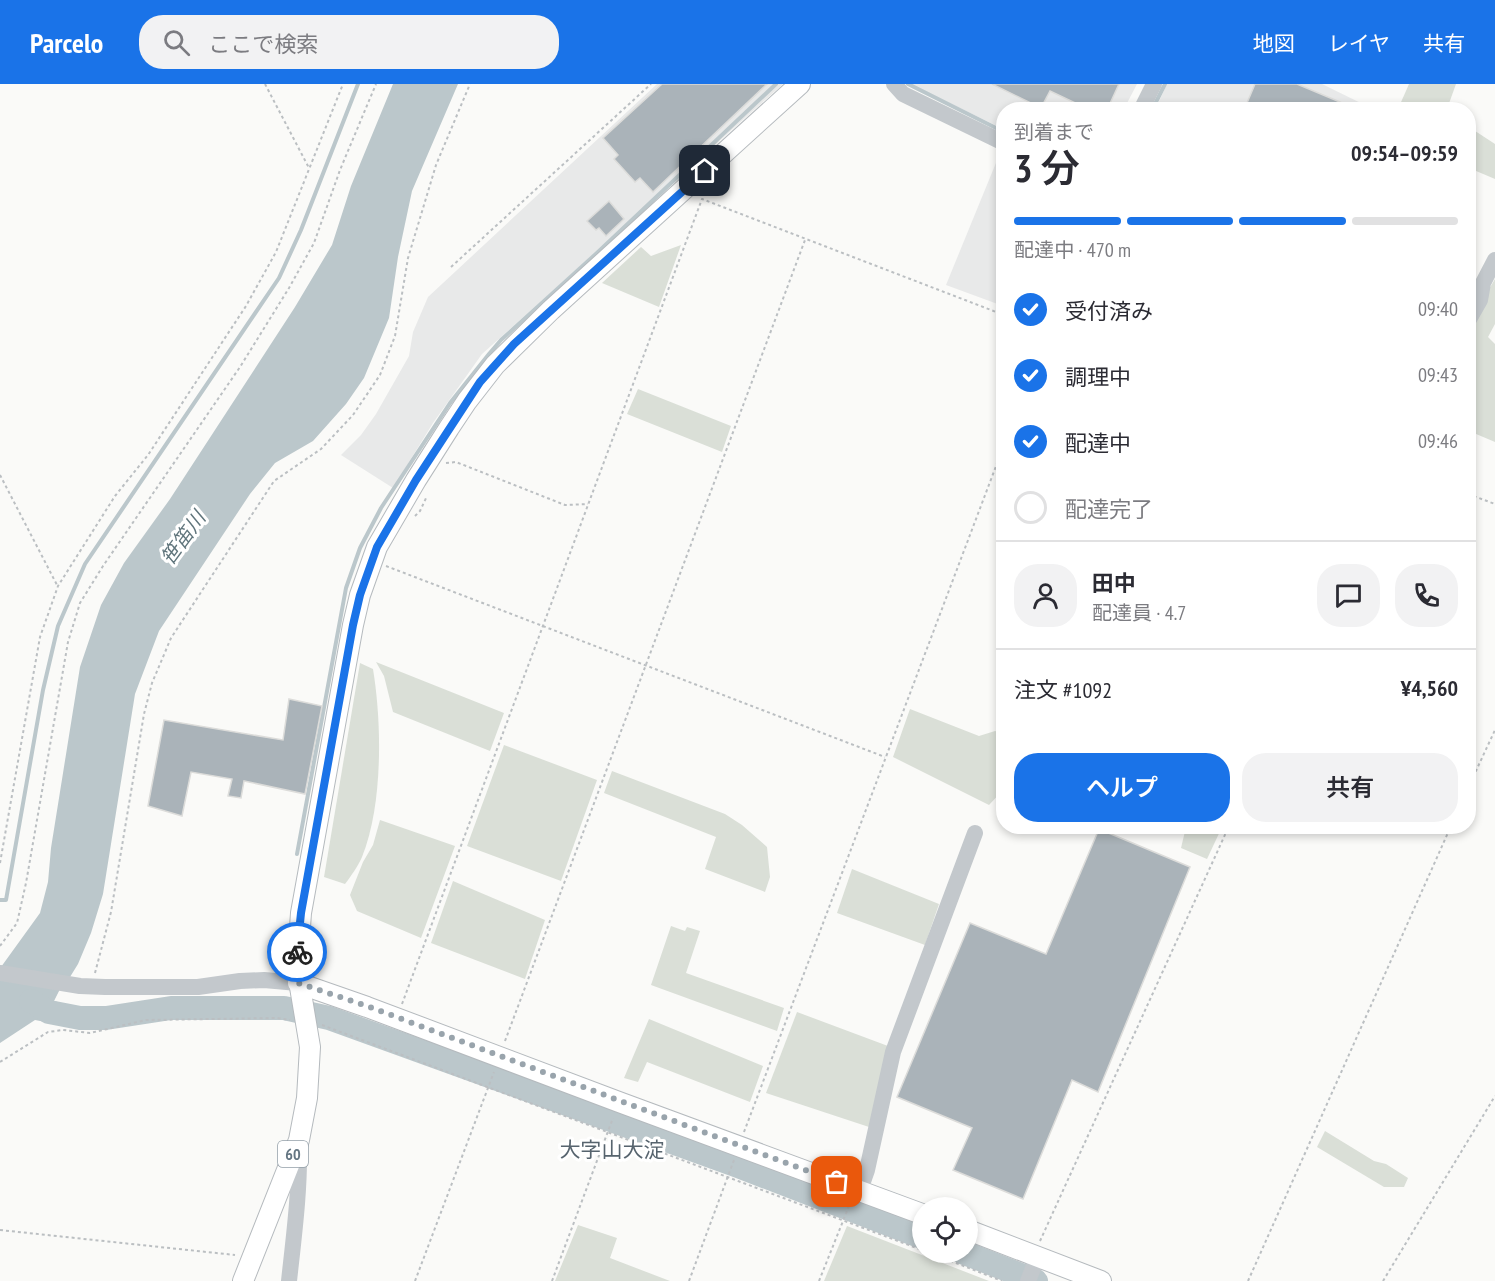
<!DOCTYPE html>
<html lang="ja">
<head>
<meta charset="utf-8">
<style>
	:root { --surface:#fff; --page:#f2f2f3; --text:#2b2b33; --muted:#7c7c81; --line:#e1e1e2; --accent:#1a73e8 }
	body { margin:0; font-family:"PT Sans Narrow","Noto Sans JP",sans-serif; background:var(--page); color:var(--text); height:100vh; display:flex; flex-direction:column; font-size:22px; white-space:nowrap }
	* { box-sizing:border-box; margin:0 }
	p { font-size:20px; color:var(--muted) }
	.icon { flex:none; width:33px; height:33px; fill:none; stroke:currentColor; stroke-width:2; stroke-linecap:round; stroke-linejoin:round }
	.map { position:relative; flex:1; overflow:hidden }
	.details { position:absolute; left:996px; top:18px; width:480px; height:732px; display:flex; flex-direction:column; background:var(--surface); border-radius:24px; box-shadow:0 3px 9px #0003 }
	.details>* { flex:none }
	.buttons { position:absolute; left:912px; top:1113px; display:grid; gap:12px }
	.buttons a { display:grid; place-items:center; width:66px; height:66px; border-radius:50%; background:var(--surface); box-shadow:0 3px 9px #0003; font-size:30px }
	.pin { position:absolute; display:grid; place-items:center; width:51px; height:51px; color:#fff; margin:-26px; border-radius:12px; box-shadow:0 3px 9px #0006 }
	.courier { position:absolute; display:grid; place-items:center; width:60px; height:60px; margin:-30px; border:4px solid #1a73e8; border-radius:50%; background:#fff; color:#222; box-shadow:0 2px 8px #0007 }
	.summary em { font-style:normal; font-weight:600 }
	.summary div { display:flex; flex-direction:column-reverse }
	.summary { display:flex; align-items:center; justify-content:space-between; height:102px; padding:0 18px }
	h1 { font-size:39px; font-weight:600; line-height:45px }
	.bar { display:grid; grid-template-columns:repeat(4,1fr); gap:9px 6px; align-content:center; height:72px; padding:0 18px }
	.bar i { height:8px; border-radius:4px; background:var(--line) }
	.bar .current { background:var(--accent) }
	.bar p { grid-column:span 4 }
	.line { display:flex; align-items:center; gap:15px; padding:0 18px; border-top:2px solid var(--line) }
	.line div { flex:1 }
	.round { display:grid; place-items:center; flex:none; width:63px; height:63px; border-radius:24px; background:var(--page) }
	ol { padding:0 18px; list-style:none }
	li { display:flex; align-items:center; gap:18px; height:66px }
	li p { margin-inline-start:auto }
	li .icon { padding:6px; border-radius:50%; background:var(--accent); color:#fff; stroke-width:4 }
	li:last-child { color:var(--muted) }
	li i { width:33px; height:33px; border:3px solid var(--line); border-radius:50% }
	.cta { display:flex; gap:12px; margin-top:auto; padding:12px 18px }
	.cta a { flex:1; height:69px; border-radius:24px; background:var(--accent); color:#fff; font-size:24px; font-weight:600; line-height:69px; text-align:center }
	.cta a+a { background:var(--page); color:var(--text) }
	header { display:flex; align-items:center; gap:36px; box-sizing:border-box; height:84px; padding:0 30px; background:var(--accent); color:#fff }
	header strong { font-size:28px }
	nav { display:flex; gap:33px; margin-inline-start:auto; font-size:21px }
	.search { width:420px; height:54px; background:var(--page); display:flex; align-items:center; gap:15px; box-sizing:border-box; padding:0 21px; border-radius:24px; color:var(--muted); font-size:22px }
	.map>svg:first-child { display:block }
</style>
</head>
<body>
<header>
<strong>Parcelo</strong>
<div class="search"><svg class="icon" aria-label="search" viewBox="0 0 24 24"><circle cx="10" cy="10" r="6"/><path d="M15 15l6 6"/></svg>ここで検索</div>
<nav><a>地図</a><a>レイヤ</a><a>共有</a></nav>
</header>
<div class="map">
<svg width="1495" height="1197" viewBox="0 0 1495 1197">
	<rect width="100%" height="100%" fill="#fafaf8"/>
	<g fill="#e8e9e9">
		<polygon points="657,0 783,0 482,270 433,339 393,404 341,371 361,351 376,330 409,272 413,248 428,213"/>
		<polygon points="911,0 1137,0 1124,25 1004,26 1003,45"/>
		<polygon points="1167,0 1322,0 1373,25 1155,26"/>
		<polygon points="1000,69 1004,71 1003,222 946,201"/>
	</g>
	<g fill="#dadfd7">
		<polygon points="1409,0 1456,0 1447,25 1398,25"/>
		<polygon points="1469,43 1495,60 1495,95 1469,84"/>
		<polygon points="681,161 659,223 602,199 641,163 651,172"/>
		<polygon points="1495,195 1495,240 1488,253 1495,260 1495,358 1469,347 1469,249 1482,226 1489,205"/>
		<polygon points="638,305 731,342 722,368 627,330"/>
		<polygon points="376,578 504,629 490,667 393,628 384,592"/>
		<path d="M360,579l13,6c9,55 10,136 -11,188 -4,9 -11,19 -17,27l-21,-7z"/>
		<polygon points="910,625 979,652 995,647 1003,649 1003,706 989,721 893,673"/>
		<polygon points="504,661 597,696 561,797 467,762"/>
		<polygon points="612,687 725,730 742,741 767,763 770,793 765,808 705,785 716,753 604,709"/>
		<polygon points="380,736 455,762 421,854 357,827 350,811 363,778 373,761"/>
		<polygon points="1186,743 1222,743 1207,775 1181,764"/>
		<polygon points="852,785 939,820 925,861 837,829"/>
		<polygon points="453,797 545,836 525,895 431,859"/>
		<polygon points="671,842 685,847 687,843 700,847 686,889 784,924 777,947 651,901"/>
		<polygon points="797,928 888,962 869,1043 766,1009"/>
		<polygon points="649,935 763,982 750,1018 647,978 638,998 624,994"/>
		<polygon points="1325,1047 1374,1077 1386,1080 1408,1094 1404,1103 1384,1103 1317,1063"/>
		<polygon points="578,1141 617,1154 610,1174 670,1197 555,1197"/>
		<polygon points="847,1142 989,1197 824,1197"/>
	</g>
	<g fill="#bbc7cb">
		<polygon points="393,0 458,0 412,107 398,173 389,234 364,294 346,320 313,357 275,379 250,410 159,547 135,610 103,810 91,849 78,880 70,893 1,883 40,829 48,798 51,764 80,583 101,521 124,479 170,415 295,223 332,161 351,102"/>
		<polygon points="0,896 60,905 54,917 65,920 56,940 35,936 0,959"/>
	</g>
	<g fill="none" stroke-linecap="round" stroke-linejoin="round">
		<g stroke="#bbc7cb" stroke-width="4">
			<polyline points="908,0 1004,48"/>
			<polyline points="1152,26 1165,0"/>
			<polyline points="297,770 346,504 360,464 381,424 450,319 489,270 501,256 598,168 776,0"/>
			<polyline points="0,816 6,816 43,606 58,542 85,480 279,194 301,146 358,0"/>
		</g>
		<g stroke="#bbc7cb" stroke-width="24">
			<polyline points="31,917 49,928 80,934 106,934 171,924 284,924 329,934 738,1082 922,1153"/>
			<polyline points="962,1168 1036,1197"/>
		</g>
	</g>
	<g fill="#aab3b9" stroke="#dcdcda" stroke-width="1.5">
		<polygon points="662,0 767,0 653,108 640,94 635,98 614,75 618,71 603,54"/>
		<polygon points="992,0 1119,0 1107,26 1090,26 1050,7 1041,24"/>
		<polygon points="1255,0 1297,0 1359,26 1244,26"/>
		<polygon points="609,117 624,135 606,152 599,144 596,146 587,137"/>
		<polygon points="289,615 322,622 305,710 244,697 241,714 228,712 232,695 191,688 182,732 148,722 164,636 283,656"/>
		<polygon points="1099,745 1190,783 1098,1008 1072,996 1023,1115 953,1086 972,1044 897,1013 970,839 1046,870"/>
	</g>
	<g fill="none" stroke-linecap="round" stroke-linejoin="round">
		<g stroke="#b5babe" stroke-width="22">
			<g id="major">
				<polyline points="298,899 367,923 619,1018 922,1130"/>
				<polyline points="968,1146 1101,1197"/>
				<polyline points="243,1197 299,1056 307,1014 310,963 297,885 301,829 353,541 360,511 377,463 416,396 449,344 467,317 495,281 551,226 800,0"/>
			</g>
		</g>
		<g stroke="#bbbfc2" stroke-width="2" stroke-dasharray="3 3" stroke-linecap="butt">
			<polyline points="265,0 309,84"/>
			<polyline points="451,183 651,0"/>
			<polyline points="446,379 456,378 565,421 588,420"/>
			<polyline points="0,391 57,501"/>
			<polyline points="1468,410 1495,420"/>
			<polyline points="415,432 420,427 427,412"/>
			<polyline points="386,482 885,673"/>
			<polyline points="1468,704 1495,646"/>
			<polyline points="0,779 40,553 58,502 115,412 148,371 246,222 276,168 343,0"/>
			<polyline points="0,862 17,839 26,799 68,558 80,519 103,482 240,283 289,204 314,159 340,86 376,0"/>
			<polyline points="95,889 111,828 144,630 152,599 171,554 274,397 321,365 353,331 380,291 395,252 408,174 436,81 470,0"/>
			<polyline points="402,920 702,115 1004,231"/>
			<polyline points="322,941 922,1166"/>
			<polyline points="505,957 805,156"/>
			<polyline points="0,978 48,948 63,946 90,949 146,936 277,934 290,936"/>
			<polyline points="744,1048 1004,361"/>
			<polyline points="0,1146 235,1171"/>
			<polyline points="1040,1157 1229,742"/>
			<polyline points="928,1168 1002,1197"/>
			<polyline points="415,1197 494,988"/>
			<polyline points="552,1197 613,1034"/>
			<polyline points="689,1197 734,1076"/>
			<polyline points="819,1197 849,1122"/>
			<polyline points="1248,1197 1451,742"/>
			<polyline points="1383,1197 1495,1012"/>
		</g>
		<g stroke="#c3c8cc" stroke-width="16">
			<polyline points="894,0 903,10 1004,59"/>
			<polyline points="1141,26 1154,0"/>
			<polyline points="1468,237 1480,216 1483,199 1495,176"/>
			<polyline points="0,889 80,902 105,903 198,903 240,897 264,896 298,899"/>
			<polyline points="860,1106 867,1086 893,968 975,749"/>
			<path d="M289,1197c5,-46 11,-91 10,-137"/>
			<polyline points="1028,1197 1038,1172"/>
		</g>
		<use href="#major" stroke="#fff" stroke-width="20"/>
	</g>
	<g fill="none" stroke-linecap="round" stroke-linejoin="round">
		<polyline stroke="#99a4ac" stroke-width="6" stroke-dasharray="0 10.8" points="297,868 298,899 367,922 837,1098"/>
		<polyline stroke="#1a73e8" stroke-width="8" points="297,868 301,829 353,541 360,511 377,463 416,396 480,298 514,260 705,87"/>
	</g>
	<g text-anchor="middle" stroke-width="6" stroke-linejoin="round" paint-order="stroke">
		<rect fill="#fff" stroke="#939fa8" stroke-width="1.5" x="278" y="1057" width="30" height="26" rx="4.5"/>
		<g font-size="16" font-weight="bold" fill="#657683">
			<text x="293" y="1076">60</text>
		</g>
		<g font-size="20" font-style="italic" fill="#60757c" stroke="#fff">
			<text transform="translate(183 454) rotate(-54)" y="7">笹笛川</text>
		</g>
		<g font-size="21" fill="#57646e" stroke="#fff">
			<text x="612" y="1073">大字山大淀</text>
		</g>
	</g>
</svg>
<div class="buttons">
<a><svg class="icon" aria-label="locate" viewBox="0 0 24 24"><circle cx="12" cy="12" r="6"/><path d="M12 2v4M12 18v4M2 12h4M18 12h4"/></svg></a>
</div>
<div class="pin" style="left:837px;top:1098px;background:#ea580c"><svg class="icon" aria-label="bag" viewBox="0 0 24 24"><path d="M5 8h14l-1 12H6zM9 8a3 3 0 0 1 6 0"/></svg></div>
<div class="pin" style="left:705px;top:87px;background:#1f2937"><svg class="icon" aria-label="home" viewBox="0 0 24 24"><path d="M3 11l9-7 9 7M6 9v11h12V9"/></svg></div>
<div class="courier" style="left:297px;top:868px"><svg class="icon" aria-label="bike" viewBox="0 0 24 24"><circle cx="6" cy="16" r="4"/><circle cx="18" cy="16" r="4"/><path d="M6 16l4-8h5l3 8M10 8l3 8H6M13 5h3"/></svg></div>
<section class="details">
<div class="summary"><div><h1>3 分</h1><p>到着まで</p></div><em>09:54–09:59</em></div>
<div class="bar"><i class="current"></i><i class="current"></i><i class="current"></i><i></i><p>配達中 · 470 m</p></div>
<ol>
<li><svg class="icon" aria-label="check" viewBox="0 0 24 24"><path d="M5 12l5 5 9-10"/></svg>受付済み<p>09:40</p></li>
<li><svg class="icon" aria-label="check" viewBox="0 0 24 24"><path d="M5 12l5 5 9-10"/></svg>調理中<p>09:43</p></li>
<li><svg class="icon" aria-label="check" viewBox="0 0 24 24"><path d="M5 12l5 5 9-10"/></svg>配達中<p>09:46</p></li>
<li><i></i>配達完了</li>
</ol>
<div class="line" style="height:108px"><a class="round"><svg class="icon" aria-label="person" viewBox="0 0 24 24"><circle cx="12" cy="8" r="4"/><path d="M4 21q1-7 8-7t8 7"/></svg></a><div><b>田中</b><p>配達員 · 4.7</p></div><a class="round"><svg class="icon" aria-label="chat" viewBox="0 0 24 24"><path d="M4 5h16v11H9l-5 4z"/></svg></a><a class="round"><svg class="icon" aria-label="phone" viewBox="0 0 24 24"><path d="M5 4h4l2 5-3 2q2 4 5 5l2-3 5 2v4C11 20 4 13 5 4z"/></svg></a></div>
<div class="line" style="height:78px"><div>注文 #1092</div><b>¥4,560</b></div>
<div class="cta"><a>ヘルプ</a><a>共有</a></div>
</section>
</div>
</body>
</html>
